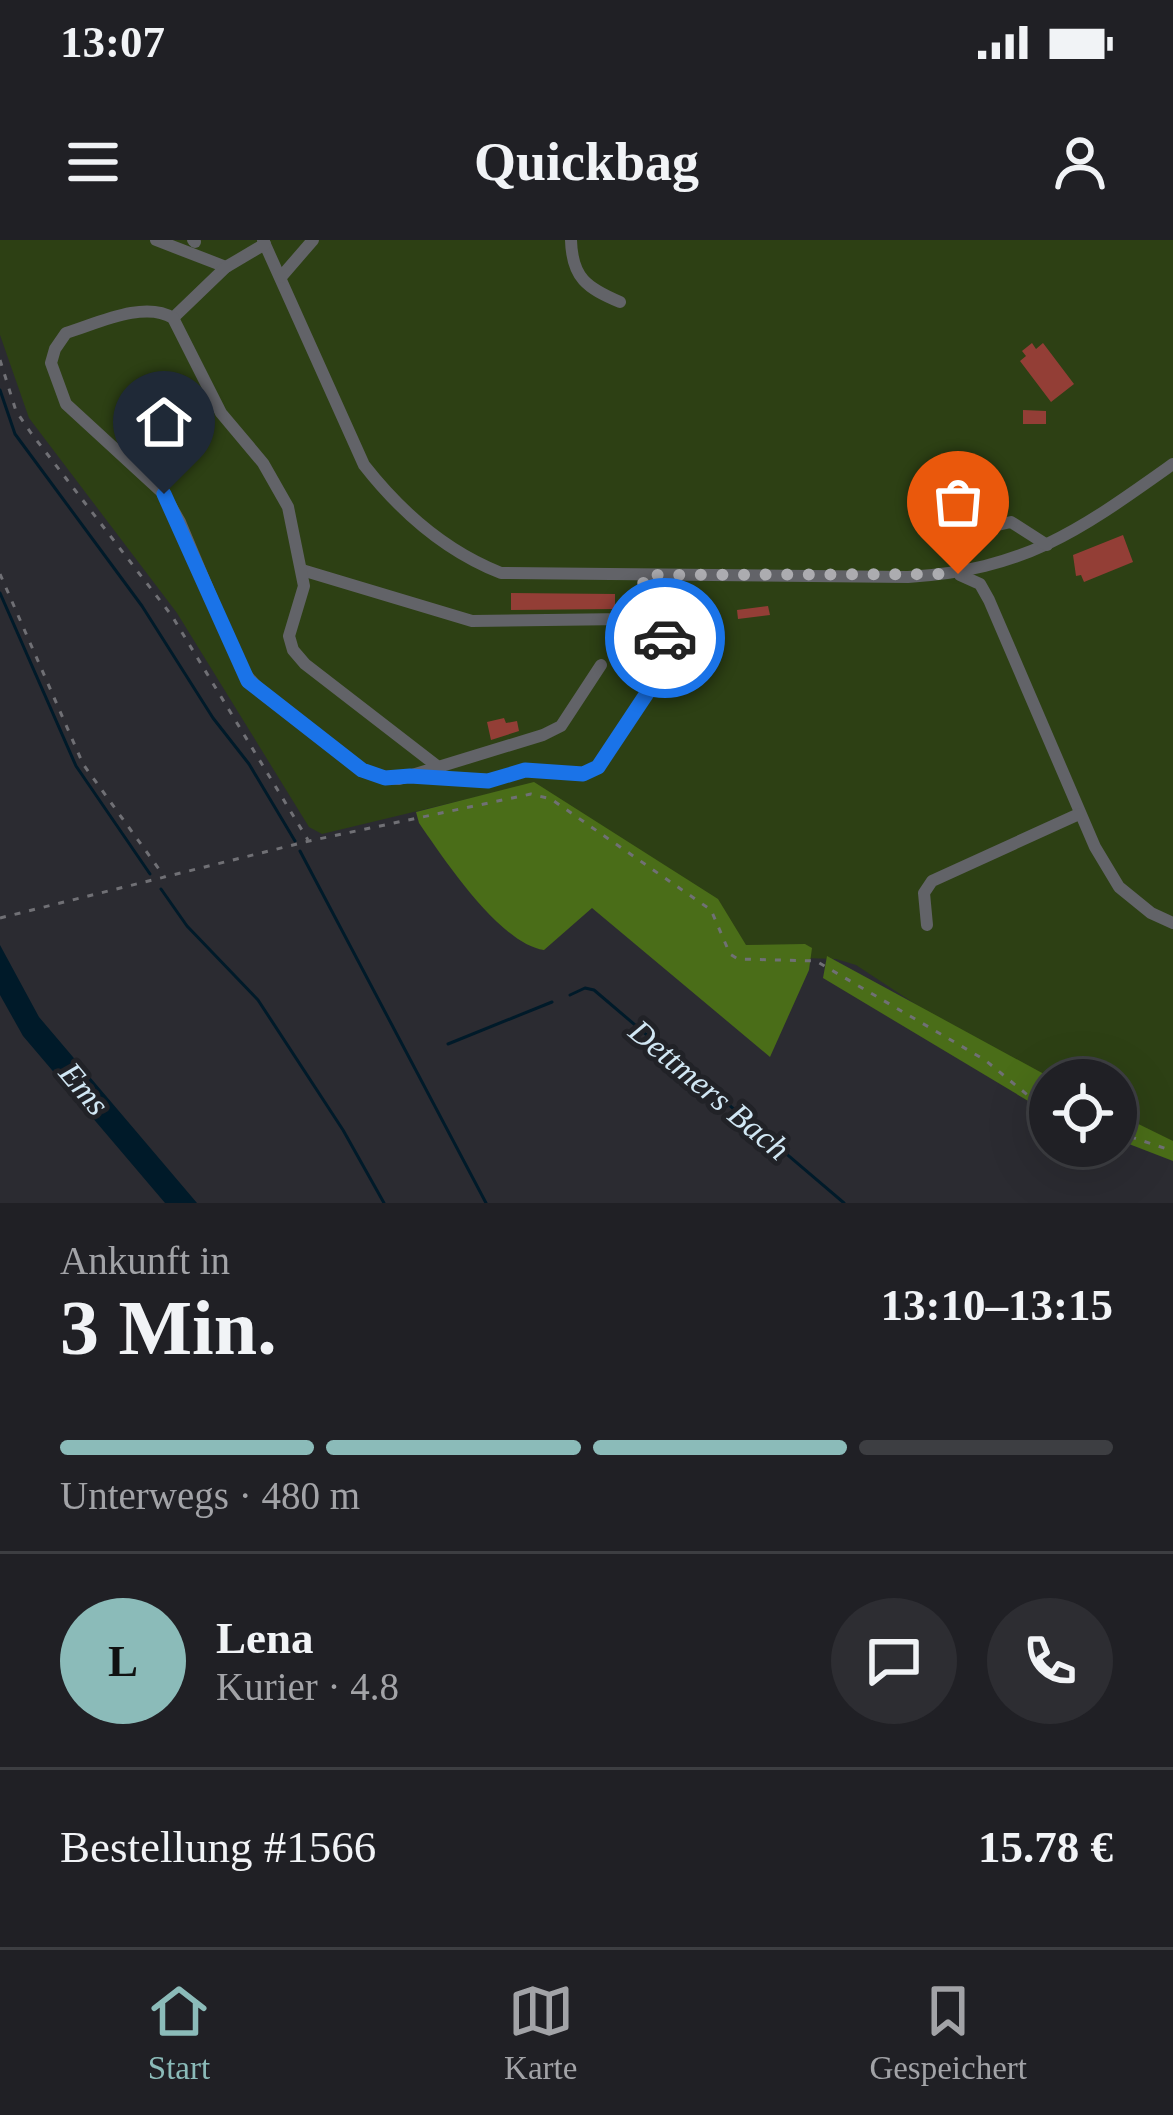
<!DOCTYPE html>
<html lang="de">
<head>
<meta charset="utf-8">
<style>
	:root { --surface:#202025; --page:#2d2d32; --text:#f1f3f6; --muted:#a2a3a7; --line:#3d3e42; --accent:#8bbbb9 }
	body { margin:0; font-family:"Times New Roman",serif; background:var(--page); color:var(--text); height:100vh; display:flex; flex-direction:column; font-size:45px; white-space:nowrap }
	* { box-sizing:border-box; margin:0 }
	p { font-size:39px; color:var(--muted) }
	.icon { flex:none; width:66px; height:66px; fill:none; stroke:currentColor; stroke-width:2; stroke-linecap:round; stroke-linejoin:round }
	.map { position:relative; height:963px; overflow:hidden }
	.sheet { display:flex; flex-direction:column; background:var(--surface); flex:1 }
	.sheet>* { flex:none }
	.buttons { position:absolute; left:1029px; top:819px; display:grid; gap:24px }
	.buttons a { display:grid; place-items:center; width:108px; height:108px; border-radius:50%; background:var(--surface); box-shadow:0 12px 48px #0002,0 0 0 3px var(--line); font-size:60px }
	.pin { position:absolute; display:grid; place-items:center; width:102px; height:102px; color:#fff; margin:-123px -51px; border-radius:50% 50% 50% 0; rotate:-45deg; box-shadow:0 0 12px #0007 }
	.pin .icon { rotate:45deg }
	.courier { position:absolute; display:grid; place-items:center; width:120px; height:120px; margin:-60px; border:9px solid #1a73e8; border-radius:50%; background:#fff; color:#222; box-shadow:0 3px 15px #0007 }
	.summary em { font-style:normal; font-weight:700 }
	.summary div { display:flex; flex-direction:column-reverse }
	.summary { display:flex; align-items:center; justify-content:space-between; height:204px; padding:0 60px }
	h1 { font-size:78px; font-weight:700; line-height:90px }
	.bar { display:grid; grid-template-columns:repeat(4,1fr); gap:18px 12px; align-content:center; height:144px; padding:0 60px }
	.bar i { height:15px; border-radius:9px; background:var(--line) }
	.bar .current { background:var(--accent) }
	.bar p { grid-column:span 4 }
	.line { display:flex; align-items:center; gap:30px; padding:0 60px; border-top:3px solid var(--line) }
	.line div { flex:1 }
	.round { display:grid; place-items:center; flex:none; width:126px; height:126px; border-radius:63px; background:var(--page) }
	.status { display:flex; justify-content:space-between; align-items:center; height:84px; padding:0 60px; background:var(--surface); direction:ltr }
	.status svg { height:33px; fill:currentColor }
	header { display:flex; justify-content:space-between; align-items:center; height:156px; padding:0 60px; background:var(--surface); font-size:54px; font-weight:700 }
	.tab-bar { display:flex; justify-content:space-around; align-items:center; height:168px; border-top:3px solid var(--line); background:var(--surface); font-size:33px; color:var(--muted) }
	.tab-bar a { display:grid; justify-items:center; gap:6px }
	.tab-bar .current { color:var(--accent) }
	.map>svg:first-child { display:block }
</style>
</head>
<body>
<div class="status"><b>13:07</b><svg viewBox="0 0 49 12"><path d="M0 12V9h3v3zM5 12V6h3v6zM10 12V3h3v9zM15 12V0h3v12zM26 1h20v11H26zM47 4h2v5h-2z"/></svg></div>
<header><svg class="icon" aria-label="menu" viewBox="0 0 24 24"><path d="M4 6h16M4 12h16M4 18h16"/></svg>Quickbag<svg class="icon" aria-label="person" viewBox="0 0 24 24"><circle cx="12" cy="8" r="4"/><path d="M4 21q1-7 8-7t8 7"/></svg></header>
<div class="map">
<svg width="1173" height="963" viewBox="0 0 1173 963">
	<rect width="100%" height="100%" fill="#2b2b31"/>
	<polygon fill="#2d4014" points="0,0 1173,0 1173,904 1116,881 1116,840 1050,840 1014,829 856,725 836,719 740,716 717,660 546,551 505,550 322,594 309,587 177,373 29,178 0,95"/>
	<g fill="#4a6d18">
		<path d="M534,542l184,117 28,46 59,-1 7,4 -3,22 -39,87 -178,-149 -48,42c-44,-6 -100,-91 -125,-127l-3,-11z"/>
		<polygon points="827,716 1055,840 1050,840 1050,874 823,738"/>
		<polygon points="1116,873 1173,901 1173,921 1116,899"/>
	</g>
	<polygon fill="#001a29" points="0,705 39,777 197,963 165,963 23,796 0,755"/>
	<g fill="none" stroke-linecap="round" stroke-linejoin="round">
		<g stroke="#001a29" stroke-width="3">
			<polyline points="0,150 15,194 142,366 213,478 249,524 295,601"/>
			<polyline points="0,353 76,526 150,634"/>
			<polyline points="300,611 486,963"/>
			<polyline points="161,649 187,686 258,760 343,890 384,963"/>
			<polyline points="570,755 585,748 594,750 844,963"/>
			<polyline points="448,804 552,762"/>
		</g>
	</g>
	<g fill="#933e36">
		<polygon points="1032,103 1036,109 1043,103 1074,144 1051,162 1020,121 1026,116 1022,111"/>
		<polygon points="1023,170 1046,171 1046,184 1023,184"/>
		<polygon points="1123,295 1133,322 1084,342 1081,335 1076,336 1073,315"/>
		<polygon points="511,353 615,354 615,369 511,370"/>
		<polygon points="768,366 770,375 738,379 737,370"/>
		<polygon points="504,478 506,483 517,481 519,491 491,500 487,482"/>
	</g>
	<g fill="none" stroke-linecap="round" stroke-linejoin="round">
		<g stroke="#707075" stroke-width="3" stroke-dasharray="6 9" stroke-linecap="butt">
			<polyline points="0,120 16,171 31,193 172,376 308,600"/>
			<polyline points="0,334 83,524 164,636"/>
			<polyline points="0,678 309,601 531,554 551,559 711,670 730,714 738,719 816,721 985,820 1030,857 1050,865"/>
			<polyline points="1116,892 1173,911"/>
		</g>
		<g stroke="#626368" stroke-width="12">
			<polyline points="156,0 226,27"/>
			<polyline points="193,0 195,2"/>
			<path d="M263,0l101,225c36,46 81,86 137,108l407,4c118,-7 172,-47 265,-113"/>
			<path d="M571,0c1,38 16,48 49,62"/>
			<polyline points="281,37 313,0"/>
			<polyline points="173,78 226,27 265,4"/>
			<polyline points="934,299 1011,282 1047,305"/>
			<polyline points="302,330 472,381 625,379 641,373"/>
			<polyline points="960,335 980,344 989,360 1095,607 1119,647 1151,673 1173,683"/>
			<path d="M437,526l-132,-102 -12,-14 -4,-14 15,-50 -16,-79 -25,-44 -42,-50 -48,-95c-29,-18 -77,6 -107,15l-11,16 -4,14 15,41 98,90 16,28 62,148 21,24 99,76 23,8 14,1 144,-44 18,-9 40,-61"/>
			<polyline points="415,536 488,540 525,530 583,534 598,527 671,417 670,403 641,373 644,335"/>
			<polyline points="927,685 924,653 932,641 1079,574"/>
		</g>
	</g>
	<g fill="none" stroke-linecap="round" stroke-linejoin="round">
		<polyline stroke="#acacb0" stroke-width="12" stroke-dasharray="0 21.6" points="665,398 641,373 644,335 958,334"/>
		<polyline stroke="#1a73e8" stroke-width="15" points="164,254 248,441 362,530 385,538 410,536 488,541 525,530 583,534 598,527 671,417 670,403 665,398"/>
	</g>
	<g text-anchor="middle" stroke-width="10" stroke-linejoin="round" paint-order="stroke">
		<g font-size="33" font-style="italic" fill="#d1e7f4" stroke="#212227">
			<text transform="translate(85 848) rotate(50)" y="12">Ems</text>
			<text transform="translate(710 849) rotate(40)" y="12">Dettmers Bach</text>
		</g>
	</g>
</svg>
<div class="buttons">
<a><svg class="icon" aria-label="locate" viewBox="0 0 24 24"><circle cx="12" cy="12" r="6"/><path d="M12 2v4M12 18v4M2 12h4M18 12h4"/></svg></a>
</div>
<div class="pin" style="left:958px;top:334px;background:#ea580c"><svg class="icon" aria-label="bag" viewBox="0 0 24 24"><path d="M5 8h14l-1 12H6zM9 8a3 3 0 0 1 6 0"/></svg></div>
<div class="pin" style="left:164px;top:254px;background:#1f2937"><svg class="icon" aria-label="home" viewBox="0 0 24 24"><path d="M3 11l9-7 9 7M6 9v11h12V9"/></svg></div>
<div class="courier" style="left:665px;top:398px"><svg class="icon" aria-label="car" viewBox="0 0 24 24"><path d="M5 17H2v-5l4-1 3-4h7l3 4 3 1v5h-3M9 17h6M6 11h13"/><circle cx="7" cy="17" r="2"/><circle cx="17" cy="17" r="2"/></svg></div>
</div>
<section class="sheet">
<div class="summary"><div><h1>3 Min.</h1><p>Ankunft in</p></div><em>13:10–13:15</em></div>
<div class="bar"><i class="current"></i><i class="current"></i><i class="current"></i><i></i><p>Unterwegs · 480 m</p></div>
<div class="line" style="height:216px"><b class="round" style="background:var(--accent);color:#111">L</b><div><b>Lena</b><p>Kurier · 4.8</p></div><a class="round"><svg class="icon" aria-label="chat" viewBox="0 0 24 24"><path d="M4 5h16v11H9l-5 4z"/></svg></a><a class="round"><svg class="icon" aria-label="phone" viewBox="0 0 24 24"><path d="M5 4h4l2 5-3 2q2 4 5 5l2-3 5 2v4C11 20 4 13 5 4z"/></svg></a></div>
<div class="line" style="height:156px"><div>Bestellung #1566</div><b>15.78 €</b></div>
</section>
<nav class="tab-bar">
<a class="current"><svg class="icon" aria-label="home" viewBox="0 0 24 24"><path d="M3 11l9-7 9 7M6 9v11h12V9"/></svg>Start</a>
<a><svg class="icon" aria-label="map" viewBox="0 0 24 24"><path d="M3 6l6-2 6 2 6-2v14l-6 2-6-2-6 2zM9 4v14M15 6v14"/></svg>Karte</a>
<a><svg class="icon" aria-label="saved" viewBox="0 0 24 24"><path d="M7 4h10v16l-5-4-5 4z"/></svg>Gespeichert</a>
</nav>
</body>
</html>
